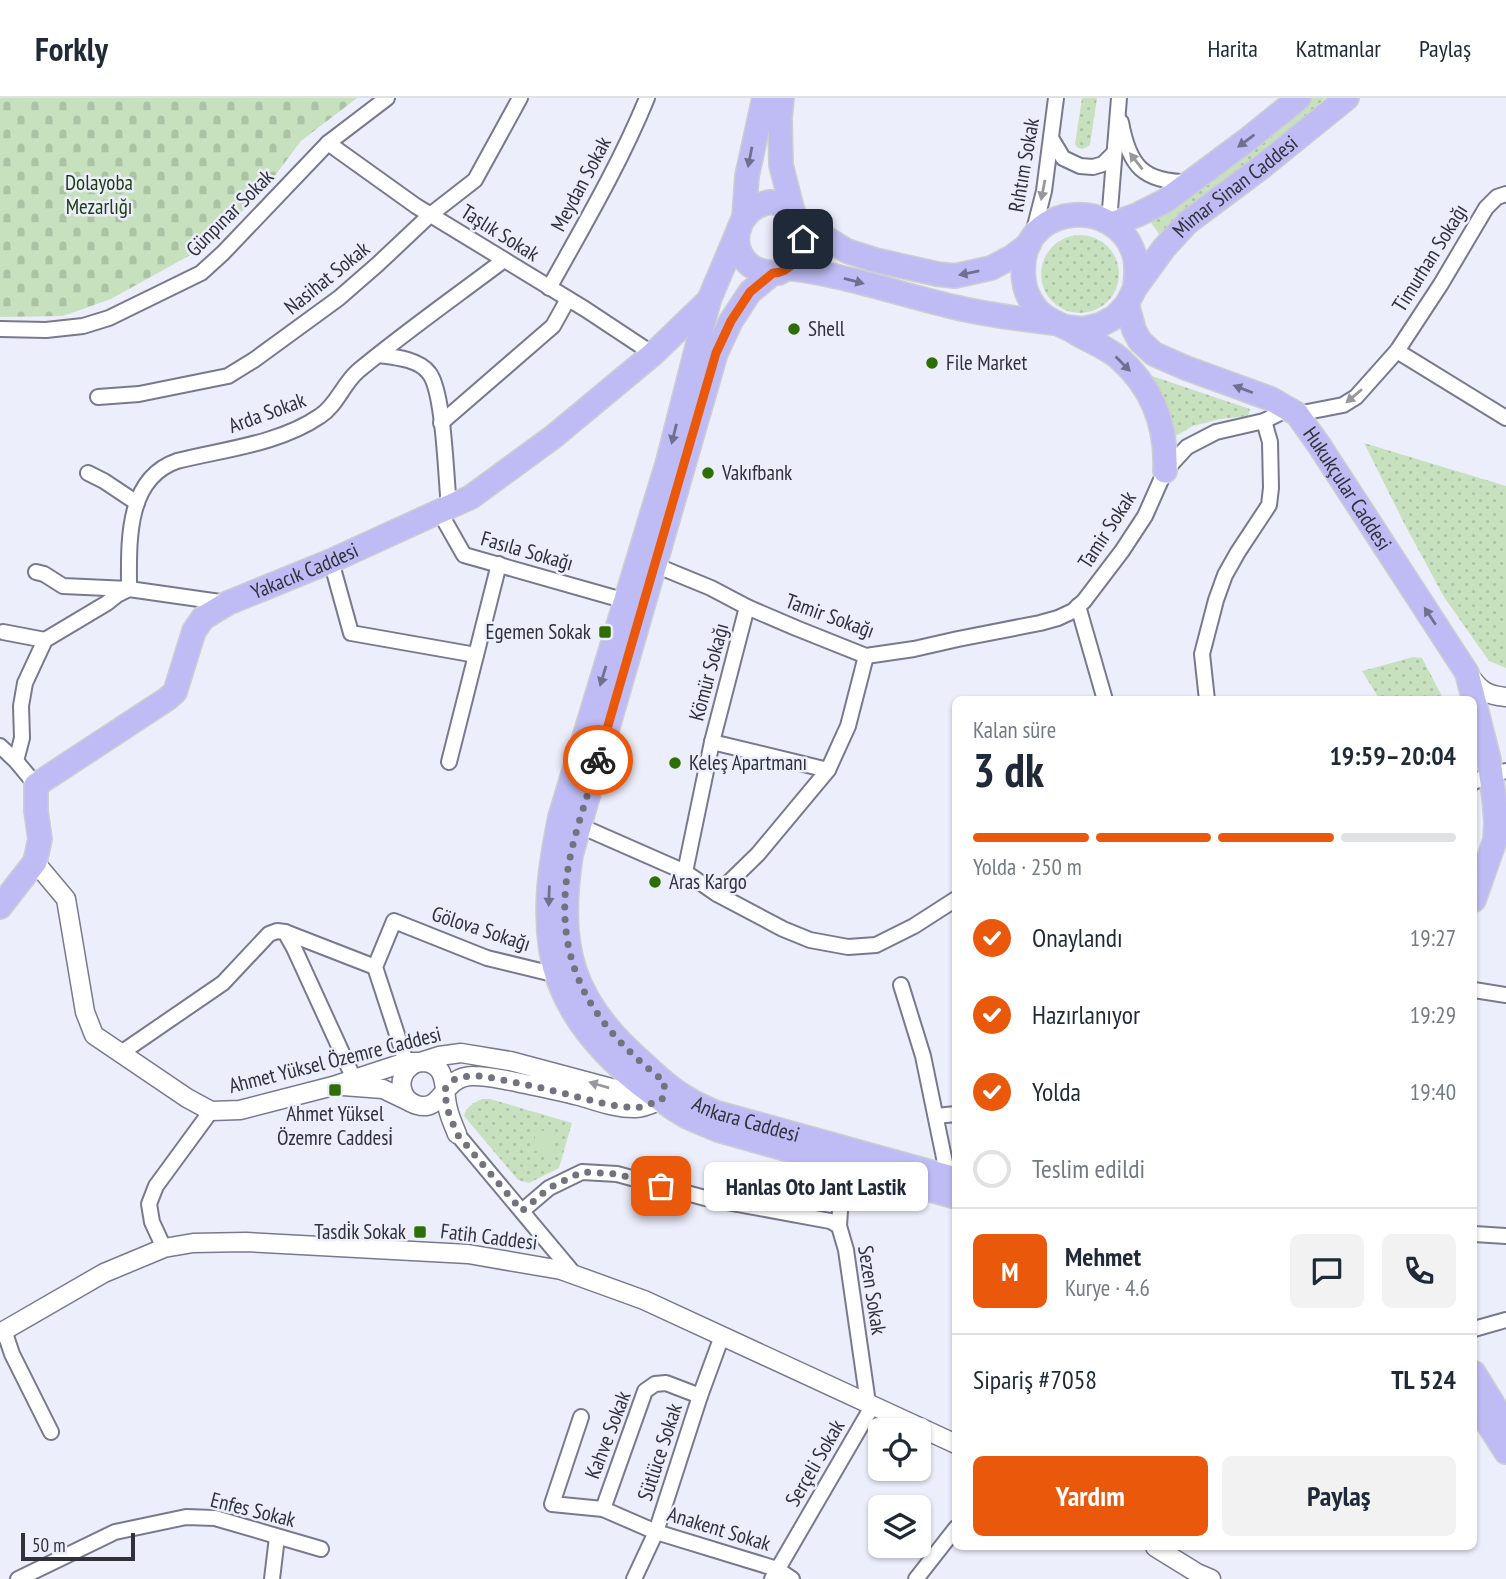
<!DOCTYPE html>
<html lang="tr">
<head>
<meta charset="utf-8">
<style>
	:root { --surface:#fff; --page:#f2f2f3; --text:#1f2937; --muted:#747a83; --line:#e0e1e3; --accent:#ea580c }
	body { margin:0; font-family:"PT Sans Narrow",sans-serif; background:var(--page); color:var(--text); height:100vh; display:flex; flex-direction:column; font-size:26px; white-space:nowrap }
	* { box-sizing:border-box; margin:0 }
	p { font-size:23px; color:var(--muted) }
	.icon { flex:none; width:38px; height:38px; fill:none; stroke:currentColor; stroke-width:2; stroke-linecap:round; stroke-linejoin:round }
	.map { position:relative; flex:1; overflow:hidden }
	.side { position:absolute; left:952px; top:598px; width:525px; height:854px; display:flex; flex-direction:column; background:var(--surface); border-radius:10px; box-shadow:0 2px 5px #0004 }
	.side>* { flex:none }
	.controls { position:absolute; left:868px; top:1320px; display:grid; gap:14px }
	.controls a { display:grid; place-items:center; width:63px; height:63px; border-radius:10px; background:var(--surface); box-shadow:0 2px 5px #0004; font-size:35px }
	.scale { position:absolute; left:21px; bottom:18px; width:114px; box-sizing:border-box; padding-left:7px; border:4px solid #30313a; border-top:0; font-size:19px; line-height:24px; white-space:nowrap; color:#30313a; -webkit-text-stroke:5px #edeefc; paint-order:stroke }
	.pin { position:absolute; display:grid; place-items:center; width:60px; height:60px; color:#fff; margin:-30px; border-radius:14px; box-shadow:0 4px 10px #0006 }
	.courier { position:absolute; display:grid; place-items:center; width:70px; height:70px; margin:-35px; border:5px solid #ea580c; border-radius:50%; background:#fff; color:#222; box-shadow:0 2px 9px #0007 }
	.bubble { position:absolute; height:49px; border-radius:10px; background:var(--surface); box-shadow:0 2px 5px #0004; font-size:23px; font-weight:700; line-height:49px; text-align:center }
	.overview em { font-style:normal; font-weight:700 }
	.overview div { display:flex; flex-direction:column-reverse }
	.overview { display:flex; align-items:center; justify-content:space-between; height:119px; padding:0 21px }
	h1 { font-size:46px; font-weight:700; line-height:52px }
	.bar { display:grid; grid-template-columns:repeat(4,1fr); gap:10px 7px; align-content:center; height:84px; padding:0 21px }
	.bar i { height:9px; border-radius:5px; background:var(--line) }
	.bar .current { background:var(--accent) }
	.bar p { grid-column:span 4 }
	.line { display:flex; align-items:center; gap:18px; padding:0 21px; border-top:2px solid var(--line) }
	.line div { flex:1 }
	.round { display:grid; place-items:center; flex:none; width:74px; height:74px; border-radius:10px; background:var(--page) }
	ol { padding:0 21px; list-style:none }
	li { display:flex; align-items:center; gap:21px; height:77px }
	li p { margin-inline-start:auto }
	li .icon { padding:7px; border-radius:50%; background:var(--accent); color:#fff; stroke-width:4 }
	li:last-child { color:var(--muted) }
	li i { width:38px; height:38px; border:4px solid var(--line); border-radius:50% }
	.button { display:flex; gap:14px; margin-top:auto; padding:14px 21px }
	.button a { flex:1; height:80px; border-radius:10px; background:var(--accent); color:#fff; font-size:28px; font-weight:700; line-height:80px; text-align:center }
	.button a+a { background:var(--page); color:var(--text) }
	header { display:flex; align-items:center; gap:42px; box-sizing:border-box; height:98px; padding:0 35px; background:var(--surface); border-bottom:2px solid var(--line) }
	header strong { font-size:33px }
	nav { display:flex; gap:38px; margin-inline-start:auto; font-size:24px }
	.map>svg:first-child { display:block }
</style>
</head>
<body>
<header>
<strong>Forkly</strong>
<nav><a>Harita</a><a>Katmanlar</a><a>Paylaş</a></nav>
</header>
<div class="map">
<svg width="1506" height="1481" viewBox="0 0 1506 1481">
	<defs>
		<pattern id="grass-dots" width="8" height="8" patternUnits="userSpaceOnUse" patternTransform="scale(1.75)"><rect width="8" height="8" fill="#c7e1bf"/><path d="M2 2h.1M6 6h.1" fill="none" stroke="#abc2a5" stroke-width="1.8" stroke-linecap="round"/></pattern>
		<pattern id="cemetery-stones" width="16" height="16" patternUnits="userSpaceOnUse" patternTransform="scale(1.75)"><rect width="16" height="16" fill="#c7e1bf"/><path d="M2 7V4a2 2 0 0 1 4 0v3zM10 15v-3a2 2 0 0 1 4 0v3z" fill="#abc2a5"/></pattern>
	</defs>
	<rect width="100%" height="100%" fill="#edeefc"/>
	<g fill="url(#grass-dots)">
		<polygon points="1082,0 1097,0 1090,47 1083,51 1078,50 1075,46"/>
		<polygon points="1308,0 1325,0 1298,27 1159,136 1151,125"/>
		<circle cx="1080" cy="176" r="39"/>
		<polygon points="1149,277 1250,311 1248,318 1220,321 1193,328 1172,340"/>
		<polygon points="1364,345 1506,388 1506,570 1489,563 1444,499 1403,423"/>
		<polygon points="1413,559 1422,560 1444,602 1380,602 1362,573"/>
		<path d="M482,1001h8l82,24 -13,45 -30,15 -11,-3 -54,-64c2,-9 10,-14 18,-17z"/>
	</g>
	<polygon fill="url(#cemetery-stones)" points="0,0 357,0 301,43 258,100 192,156 111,201 63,218 0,219"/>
	<polygon fill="#c7e1bf" points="537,1031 556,1036 550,1057 532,1052"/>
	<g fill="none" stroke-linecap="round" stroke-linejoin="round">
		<g stroke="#79798e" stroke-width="18">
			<g id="minor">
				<path d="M1121,24c8,44 22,60 67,60"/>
				<polyline points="1051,40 1063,60 1080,68 1093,69 1103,66 1114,55"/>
				<polyline points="328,45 416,108 585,211 653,256"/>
				<polyline points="1109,124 1119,0"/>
				<polyline points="1033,136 1044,93 1056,0"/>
				<path d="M549,190c35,-63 71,-124 98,-190"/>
				<polyline points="0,231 46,232 83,228 109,220 201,175 223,155 328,45 387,0"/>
				<polyline points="1397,253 1506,320"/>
				<path d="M379,257c15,2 40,4 50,18 15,18 17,107 20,134"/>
				<polyline points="98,299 139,296 228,278 254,262 339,200 378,166 430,117 475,82 520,0"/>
				<polyline points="1297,316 1343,307 1356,299 1397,253 1441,186 1486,110 1497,99 1506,96"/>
				<polyline points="441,325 553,228 568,201"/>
				<polyline points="88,375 104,383 137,405"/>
				<polyline points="439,413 464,457 626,503"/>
				<polyline points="331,463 351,535 476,557"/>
				<polyline points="655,467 711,490 747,509 796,530 866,558 914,551 958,541 1040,525 1058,520 1073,513 1084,503 1122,453 1145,418 1165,373 1187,349 1216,334 1264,323 1288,311"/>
				<path d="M36,474l8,2 19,12 66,3c0,-45 -4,-110 48,-128 48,-12 102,-17 143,-45 17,-11 23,-32 38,-45 47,-39 97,-74 146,-111"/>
				<polyline points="1078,508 1105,602"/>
				<polyline points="3,534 45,542"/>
				<polyline points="1207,602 1202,556 1216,502 1225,477 1238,454 1269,407 1271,390 1270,344 1264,323"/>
				<polyline points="712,644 828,672"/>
				<polyline points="0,648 16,663 36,687"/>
				<polyline points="16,663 22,640 21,608 25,585 45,542 107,505 117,497 129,491 227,505"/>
				<polyline points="449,664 499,466"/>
				<polyline points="1474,684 1491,676 1506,673"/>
				<polyline points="578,727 685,774 717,796 783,831 810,842 848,849 876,847 914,828 956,801"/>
				<polyline points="685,774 712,644 747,509"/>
				<polyline points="717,796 758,756 828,672 848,628 866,558"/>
				<polyline points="285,834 375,869"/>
				<polyline points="901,887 923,958 948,1079"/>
				<polyline points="1474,892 1506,897"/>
				<polyline points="121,955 223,885 269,836 277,833 285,834 294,850 354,981"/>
				<polyline points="406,964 375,869 394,823 487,860 557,877"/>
				<polyline points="936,1018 956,1016"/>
				<polyline points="457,1036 575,1177"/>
				<polyline points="522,1113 549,1090 582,1074 617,1076 705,1100 830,1123 839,1128 846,1152 868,1305"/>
				<polyline points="839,1128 843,1067"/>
				<polyline points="1474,1136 1506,1138"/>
				<polyline points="164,1150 152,1124 149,1106 156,1088 211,1013"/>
				<polyline points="1474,1231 1506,1222"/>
				<polyline points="4,1232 12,1256 51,1334"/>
				<polyline points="581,1319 552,1406 603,1411 656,1434 777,1471 792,1481"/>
				<polyline points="603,1411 645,1293 655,1286 666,1285 700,1298"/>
				<polyline points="18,1481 115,1434 186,1419 215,1420 321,1451"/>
				<polyline points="272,1481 277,1439"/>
				<polyline points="634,1481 656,1434 700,1298 722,1238"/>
				<polyline points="772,1481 873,1307"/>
				<polyline points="916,1481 956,1430"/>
			</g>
		</g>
		<g stroke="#79798e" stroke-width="21">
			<g id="tertiary">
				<path d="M1469,577c12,16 17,20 37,22"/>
				<path d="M35,764l31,37 19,113 9,23 93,63 24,13 29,-1 93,-24 73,-24h14l19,-6 22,-3 49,8 120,32 35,-11 -4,18c-7,3 -17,8 -25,8 -19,1 -39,-7 -57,-12 -23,-6 -45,-10 -68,-15 -12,-2 -24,-5 -37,-5 -32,-1 -31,37 -57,29 -17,-5 -21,-27 -7,-38 4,-4 9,-5 14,-5 25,2 19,30 24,47 2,9 6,17 9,25"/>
				<polyline points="343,988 383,991 410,1004"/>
				<polyline points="0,1235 104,1175 164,1150 193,1145 246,1144 468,1156 561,1172 644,1202 956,1346"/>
				<polyline points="1155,1449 1197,1475 1211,1481"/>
			</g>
		</g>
		<g stroke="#cdced0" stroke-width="26">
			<g id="primary">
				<polyline points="782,0 780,20 781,67 793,114"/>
				<path d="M771,104c24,4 41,29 29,52 -4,9 -13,14 -21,19 -10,0 -19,-1 -28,-7 -26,-20 -12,-60 20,-64z"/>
				<polyline points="744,119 747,78 764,0"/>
				<polyline points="800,124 847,153 875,162 937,176 955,178 991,170 1012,159 1029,146"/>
				<polyline points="1112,126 1137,117 1165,103 1247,42 1299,0"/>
				<path d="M739,131l-30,71 -41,161 -108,356c-9,45 -16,87 -9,133 9,61 54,109 102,144 10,7 20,15 31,21 11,6 23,10 34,15l238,67"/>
				<path d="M787,170c56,6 111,26 167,39 33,8 66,12 100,16"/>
				<path id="s1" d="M773,175l-23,19 -19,29 -15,32 -145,502c-14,92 0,146 72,208 13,12 26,25 42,34 9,6 19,10 29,15l242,67"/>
				<path d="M1135,190c1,-12 3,-25 -2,-37 -19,-52 -102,-47 -109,9 -2,15 -1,28 7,41 10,18 25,21 42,30 14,9 33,16 46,27 34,30 48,69 46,113"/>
				<path id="s2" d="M1127,206l7,26 6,11 14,13 32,14 85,31 26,15 22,31 148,228 22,87 5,38 2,24 -1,18 -21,60"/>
				<path id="s3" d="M1066,229l17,2 17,-4 15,-8 12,-13 8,-16 29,-40 24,-26 75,-56 84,-68"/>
				<path id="s4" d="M0,809l35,-45 5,-23 -4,-28v-26l131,-86 8,-7 19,-61 9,-13 25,-15 103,-42 140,-64 82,-60 100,-83 56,-54"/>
				<polyline points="1474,1275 1506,1327"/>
				<polyline points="1481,1315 1506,1354"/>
			</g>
		</g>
		<use href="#minor" stroke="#fff" stroke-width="14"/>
		<use href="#tertiary" stroke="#fff" stroke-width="18"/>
		<use href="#primary" stroke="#bfbcf5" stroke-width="23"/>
	</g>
	<defs><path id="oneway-solid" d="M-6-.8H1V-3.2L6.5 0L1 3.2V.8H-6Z" transform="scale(1.75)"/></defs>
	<g fill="#70708e">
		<use href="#oneway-solid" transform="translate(1246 43) rotate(143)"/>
		<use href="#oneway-solid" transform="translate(750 59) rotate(101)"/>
		<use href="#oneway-solid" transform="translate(969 175) rotate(169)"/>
		<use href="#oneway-solid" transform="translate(854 183) rotate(15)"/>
		<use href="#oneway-solid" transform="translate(1123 266) rotate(45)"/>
		<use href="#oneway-solid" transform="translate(1243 291) rotate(-159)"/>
		<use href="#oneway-solid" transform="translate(674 336) rotate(104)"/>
		<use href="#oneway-solid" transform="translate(1430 518) rotate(-123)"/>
		<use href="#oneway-solid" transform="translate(603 578) rotate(107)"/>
		<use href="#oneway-solid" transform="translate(549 798) rotate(92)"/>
	</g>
	<g fill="#98989c">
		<use href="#oneway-solid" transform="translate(1136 63) rotate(-128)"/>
		<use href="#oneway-solid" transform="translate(1043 92) rotate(101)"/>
		<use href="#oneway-solid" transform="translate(1354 298) rotate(140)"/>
		<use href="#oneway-solid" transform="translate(599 987) rotate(-164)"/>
	</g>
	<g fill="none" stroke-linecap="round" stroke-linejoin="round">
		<path stroke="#72737e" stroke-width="7" stroke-dasharray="0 12.6" d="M598,662c-9,31 -20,62 -27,93 -22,102 15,168 94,229l-3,18 -25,8 -27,-3 -72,-18 -56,-11h-13l-14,3 -11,11 4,21 9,23 65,77 27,-23 33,-16 35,2 44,12"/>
		<path stroke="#ea580c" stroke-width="9" d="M598,662l118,-407 15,-32 19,-29 23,-19c18,0 28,-18 30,-34"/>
	</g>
	<g fill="#2d6e05" stroke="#edeefc" stroke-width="2.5">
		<circle cx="794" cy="231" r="7"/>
		<circle cx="932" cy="265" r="7"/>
		<circle cx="708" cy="375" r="7"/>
		<rect x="598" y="527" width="14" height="14" rx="3.5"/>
		<circle cx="675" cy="665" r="7"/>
		<circle cx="655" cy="784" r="7"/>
		<rect x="328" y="985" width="14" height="14" rx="3.5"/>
		<rect x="413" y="1127" width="14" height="14" rx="3.5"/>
	</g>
	<g text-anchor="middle" stroke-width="5" stroke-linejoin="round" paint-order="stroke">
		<g font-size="21" fill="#30313a" stroke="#edeefc">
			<text transform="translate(1024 67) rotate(-80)" y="7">Rıhtım Sokak</text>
			<text transform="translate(581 86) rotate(-62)" y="7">Meydan Sokak</text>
			<text dy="7" stroke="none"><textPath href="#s3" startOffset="231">Mimar Sinan Caddesi</textPath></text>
			<text transform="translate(230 115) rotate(-45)" y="7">Günpınar Sokak</text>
			<text transform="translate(500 135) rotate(32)" y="7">Taşlık Sokak</text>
			<text transform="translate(1430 160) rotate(-58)" y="7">Timurhan Sokağı</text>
			<text transform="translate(327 180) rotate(-39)" y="7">Nasihat Sokak</text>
			<text transform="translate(267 315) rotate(-20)" y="7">Arda Sokak</text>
			<text dy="7" stroke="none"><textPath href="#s2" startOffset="304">Hukukçular Caddesi</textPath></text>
			<text transform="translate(1107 432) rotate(-57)" y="7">Tamir Sokak</text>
			<text transform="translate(527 453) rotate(16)" y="7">Fasıla Sokağı</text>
			<text dy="7" stroke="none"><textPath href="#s4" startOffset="494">Yakacık Caddesi</textPath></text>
			<text transform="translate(830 518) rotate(20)" y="7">Tamir Sokağı</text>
			<text transform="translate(709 574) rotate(-75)" y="7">Kömür Sokağı</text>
			<text transform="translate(481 831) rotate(18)" y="7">Gölova Sokağı</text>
			<text transform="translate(335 962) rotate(-14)" y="7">Ahmet Yüksel Özemre Caddesi</text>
			<text dy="7" stroke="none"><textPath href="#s1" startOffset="975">Ankara Caddesi</textPath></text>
			<text transform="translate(489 1139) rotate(7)" y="7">Fatih Caddesi</text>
			<text transform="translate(872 1192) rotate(81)" y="7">Sezen Sokak</text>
			<text transform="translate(608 1337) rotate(-69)" y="7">Kahve Sokak</text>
			<text transform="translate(660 1354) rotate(-72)" y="7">Sütlüce Sokak</text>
			<text transform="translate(815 1365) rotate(-60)" y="7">Serçeli Sokak</text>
			<text transform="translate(253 1412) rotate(14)" y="7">Enfes Sokak</text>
			<text transform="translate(719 1431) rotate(17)" y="7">Anakent Sokak</text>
		</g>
		<g font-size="21" fill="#1c3d0d" stroke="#edeefc">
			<text x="99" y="92">Dolayoba<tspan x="99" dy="24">Mezarlığı</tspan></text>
		</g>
		<g font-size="21" fill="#30313a" stroke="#edeefc" text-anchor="start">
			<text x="808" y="238">Shell</text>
			<text x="946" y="272">File Market</text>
			<text x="722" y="382">Vakıfbank</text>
			<text x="591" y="541" text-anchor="end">Egemen Sokak</text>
			<text x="689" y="672">Keleş Apartmanı</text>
			<text x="669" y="791">Aras Kargo</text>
			<text x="335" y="1023" text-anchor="middle">Ahmet Yüksel<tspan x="335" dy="24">Özemre Caddesi̇</tspan></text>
			<text x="406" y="1141" text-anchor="end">Tasdi̇k Sokak</text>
		</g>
	</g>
</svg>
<div class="controls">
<a><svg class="icon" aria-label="locate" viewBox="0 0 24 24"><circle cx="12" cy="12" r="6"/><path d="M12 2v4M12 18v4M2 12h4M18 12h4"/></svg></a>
<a><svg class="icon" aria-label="layers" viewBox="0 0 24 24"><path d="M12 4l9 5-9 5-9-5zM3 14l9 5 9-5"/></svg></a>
</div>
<div class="scale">50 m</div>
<div class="pin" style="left:661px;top:1088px;background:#ea580c"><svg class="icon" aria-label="bag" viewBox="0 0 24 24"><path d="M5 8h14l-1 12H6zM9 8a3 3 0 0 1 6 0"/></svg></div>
<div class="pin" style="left:803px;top:141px;background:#1f2937"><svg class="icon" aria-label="home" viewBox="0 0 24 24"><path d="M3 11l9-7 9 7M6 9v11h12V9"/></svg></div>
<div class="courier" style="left:598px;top:662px"><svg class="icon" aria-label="bike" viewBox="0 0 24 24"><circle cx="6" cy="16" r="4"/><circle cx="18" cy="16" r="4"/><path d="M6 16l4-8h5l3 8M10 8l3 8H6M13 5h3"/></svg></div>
<div class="bubble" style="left:704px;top:1064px;width:224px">Hanlas Oto Jant Lastik</div>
<section class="side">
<div class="overview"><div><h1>3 dk</h1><p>Kalan süre</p></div><em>19:59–20:04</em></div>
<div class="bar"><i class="current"></i><i class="current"></i><i class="current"></i><i></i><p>Yolda · 250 m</p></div>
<ol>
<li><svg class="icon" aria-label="check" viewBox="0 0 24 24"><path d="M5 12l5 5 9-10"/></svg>Onaylandı<p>19:27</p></li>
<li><svg class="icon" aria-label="check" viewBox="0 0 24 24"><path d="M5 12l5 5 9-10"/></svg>Hazırlanıyor<p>19:29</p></li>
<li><svg class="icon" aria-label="check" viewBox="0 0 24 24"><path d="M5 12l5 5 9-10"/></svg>Yolda<p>19:40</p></li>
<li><i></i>Teslim edildi</li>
</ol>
<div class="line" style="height:126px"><b class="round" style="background:var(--accent);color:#fff">M</b><div><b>Mehmet</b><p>Kurye · 4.6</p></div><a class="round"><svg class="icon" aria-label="chat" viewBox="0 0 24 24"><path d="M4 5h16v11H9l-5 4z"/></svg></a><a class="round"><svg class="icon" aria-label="phone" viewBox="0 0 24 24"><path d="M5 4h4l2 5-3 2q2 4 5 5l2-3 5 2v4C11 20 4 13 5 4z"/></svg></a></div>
<div class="line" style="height:91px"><div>Sipariş #7058</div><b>TL 524</b></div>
<div class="button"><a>Yardım</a><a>Paylaş</a></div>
</section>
</div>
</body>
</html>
